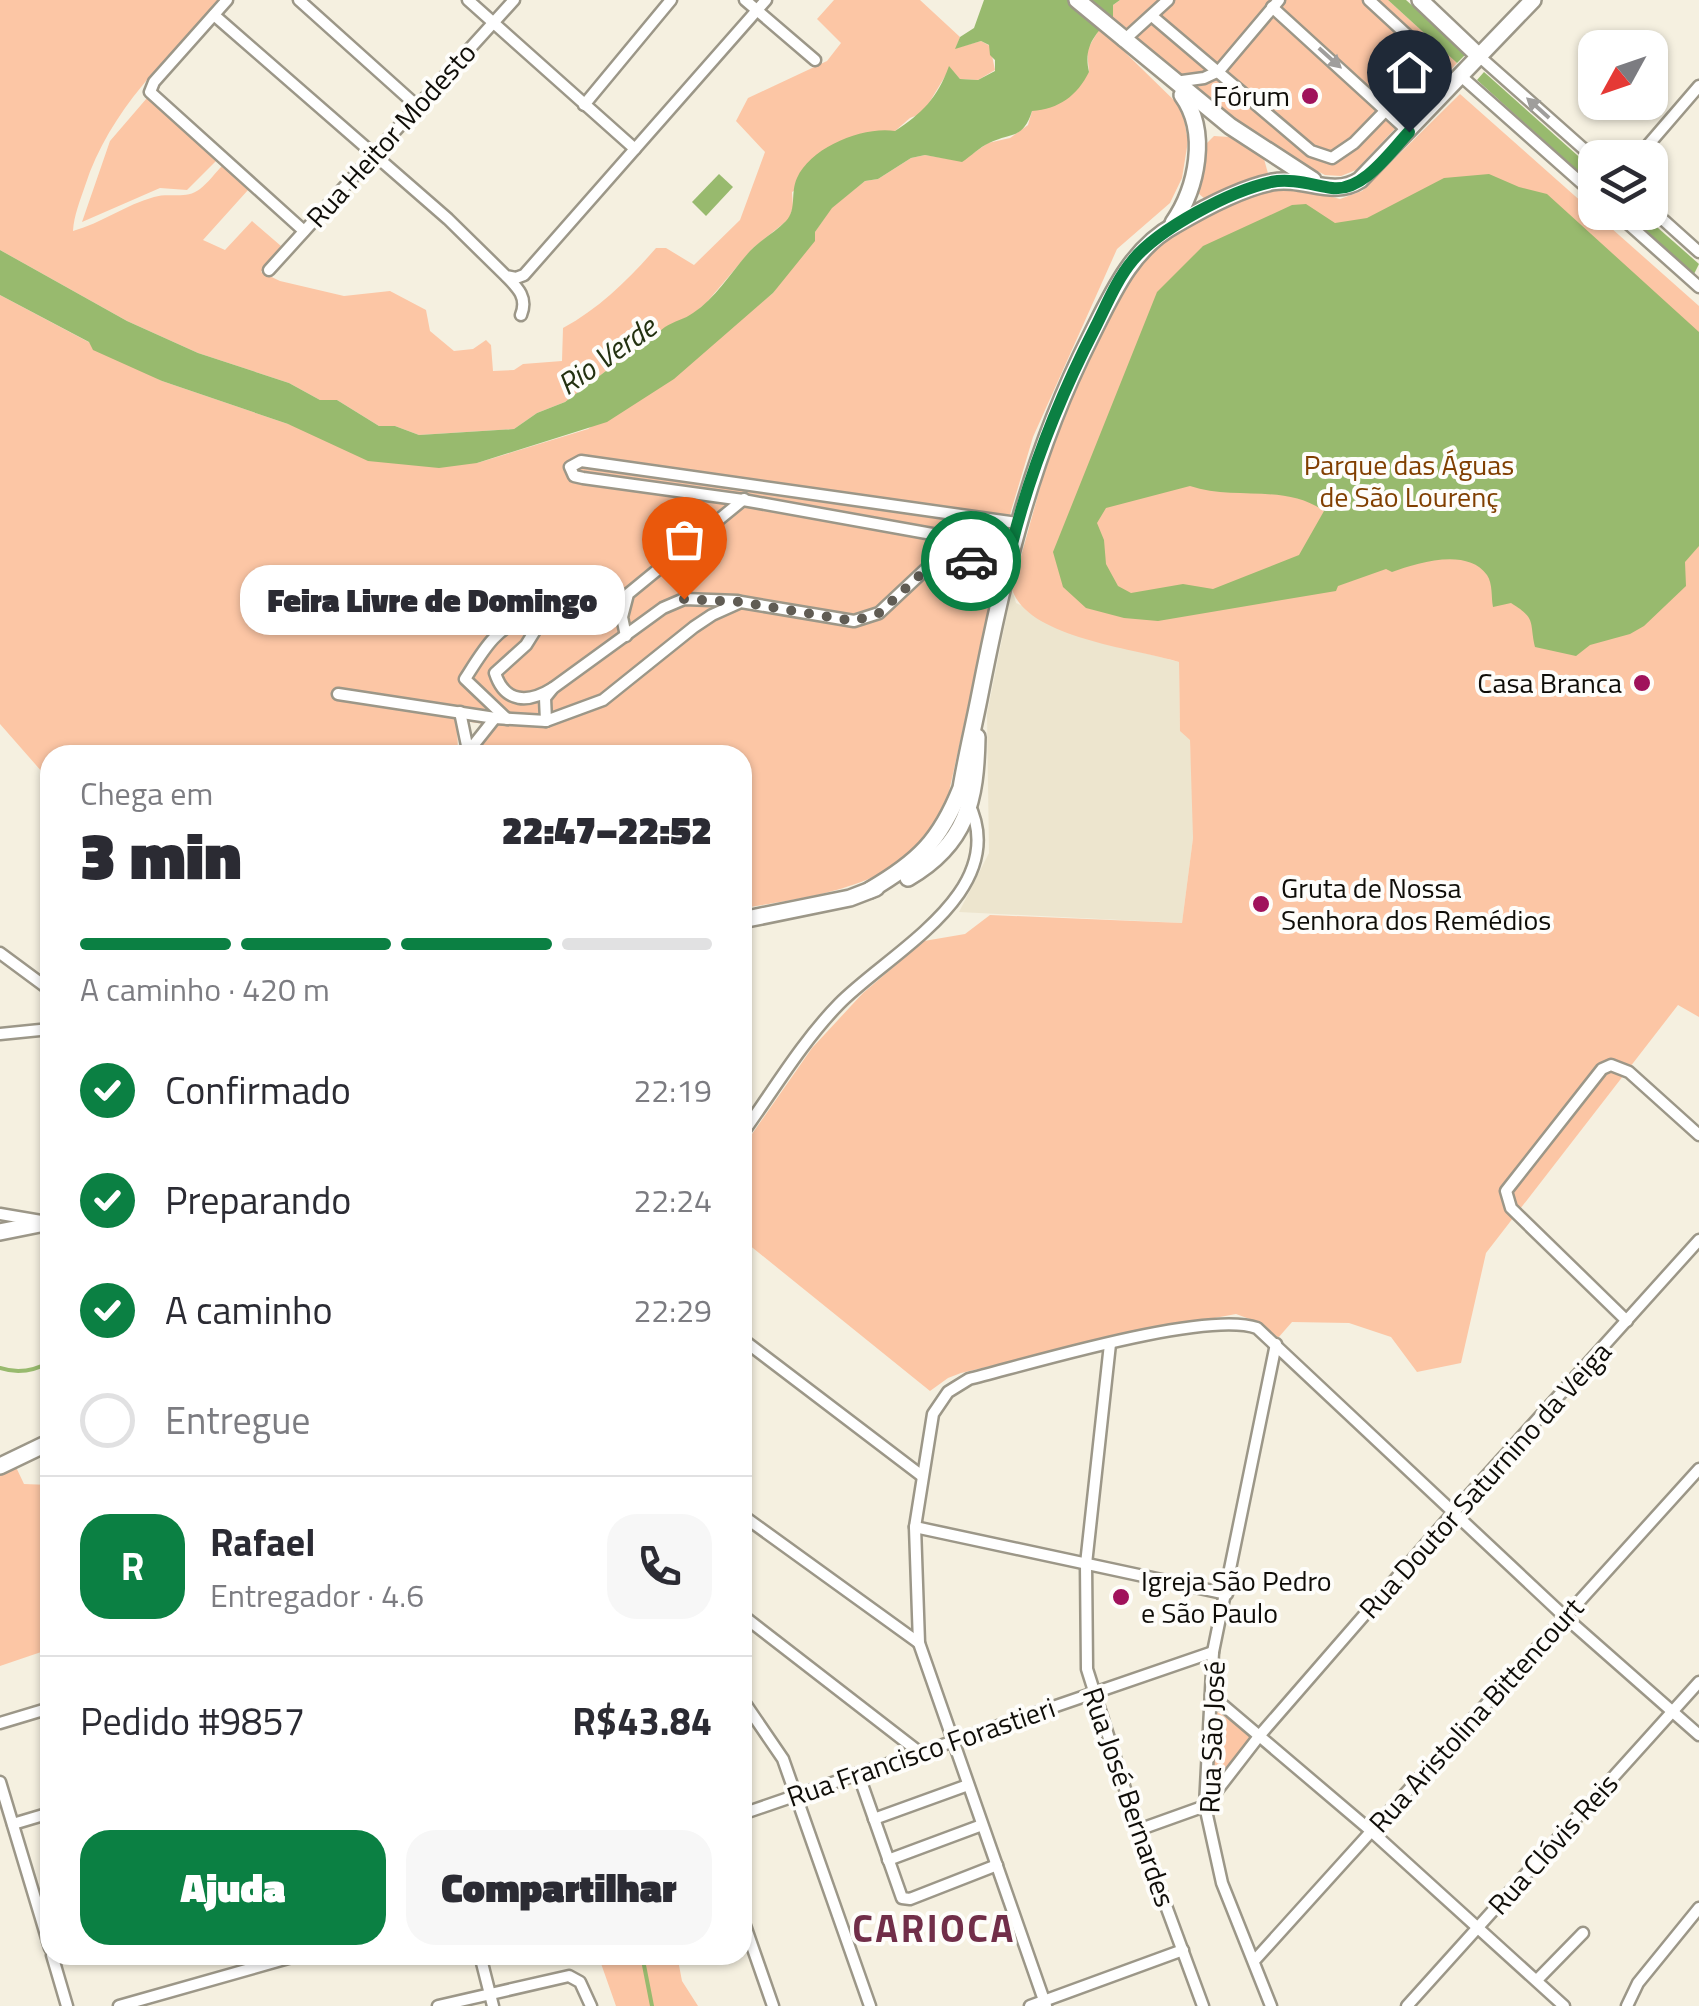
<!DOCTYPE html>
<html lang="pt">
<head>
<meta charset="utf-8">
<style>
	:root { --surface:#fff; --page:#f7f7f7; --text:#2b2b33; --muted:#7c7c81; --line:#e1e1e2; --accent:#0b8043 }
	body { margin:0; font-family:"Titillium Web",sans-serif; background:var(--page); color:var(--text); height:100vh; display:flex; flex-direction:column; font-size:38px; white-space:nowrap }
	* { box-sizing:border-box; margin:0 }
	p { font-size:32px; color:var(--muted) }
	.icon { flex:none; width:55px; height:55px; fill:none; stroke:currentColor; stroke-width:2; stroke-linecap:round; stroke-linejoin:round }
	.map { position:relative; flex:1; overflow:hidden }
	.drawer { position:absolute; left:40px; top:745px; width:712px; height:1220px; display:flex; flex-direction:column; background:var(--surface); border-radius:30px; box-shadow:0 2px 8px #0004 }
	.drawer>* { flex:none }
	.needle { width:65px; rotate:230deg }
	.buttons { position:absolute; left:1578px; top:30px; display:grid; gap:20px }
	.buttons a { display:grid; place-items:center; width:90px; height:90px; border-radius:20px; background:var(--surface); box-shadow:0 2px 8px #0004; font-size:50px }
	.pin { position:absolute; display:grid; place-items:center; width:85px; height:85px; color:#fff; margin:-102px -42px; border-radius:50% 50% 50% 0; rotate:-45deg; box-shadow:0 0 10px #0007 }
	.pin .icon { rotate:45deg }
	.courier { position:absolute; display:grid; place-items:center; width:100px; height:100px; margin:-50px; border:8px solid #0b8043; border-radius:50%; background:#fff; color:#222; box-shadow:0 2px 12px #0007 }
	.bubble { position:absolute; height:70px; border-radius:30px; background:var(--surface); box-shadow:0 2px 8px #0004; font-size:32px; font-weight:800; line-height:70px; text-align:center }
	.overview em { font-style:normal; font-weight:800 }
	.overview div { display:flex; flex-direction:column-reverse }
	.overview { display:flex; align-items:center; justify-content:space-between; height:170px; padding:0 40px }
	h1 { font-size:65px; font-weight:800; line-height:75px }
	.bar { display:grid; grid-template-columns:repeat(4,1fr); gap:15px 10px; align-content:center; height:120px; padding:0 40px }
	.bar i { height:12px; border-radius:8px; background:var(--line) }
	.bar .active { background:var(--accent) }
	.bar p { grid-column:span 4 }
	.line { display:flex; align-items:center; gap:25px; padding:0 40px; border-top:2px solid var(--line) }
	.line div { flex:1 }
	.round { display:grid; place-items:center; flex:none; width:105px; height:105px; border-radius:30px; background:var(--page) }
	ol { padding:0 40px; list-style:none }
	li { display:flex; align-items:center; gap:30px; height:110px }
	li p { margin-inline-start:auto }
	li .icon { padding:10px; border-radius:50%; background:var(--accent); color:#fff; stroke-width:4 }
	li:last-child { color:var(--muted) }
	li i { width:55px; height:55px; border:5px solid var(--line); border-radius:50% }
	.cta { display:flex; gap:20px; margin-top:auto; padding:20px 40px }
	.cta a { flex:1; height:115px; border-radius:30px; background:var(--accent); color:#fff; font-size:40px; font-weight:800; line-height:115px; text-align:center }
	.cta a+a { background:var(--page); color:var(--text) }
	.map>svg:first-child { display:block }
</style>
</head>
<body>
<div class="map">
<svg width="1699" height="2006" viewBox="0 0 1699 2006">
	<rect width="100%" height="100%" fill="#f5f0e0"/>
	<polygon fill="#ede5ce" points="1012,589 1016,603 1095,640 1179,662 1180,730 1190,739 1193,800 1193,838 1182,923 959,912 989,853 987,714"/>
	<g fill="#fcc6a5">
		<path d="M0,0h220c-53,58 -110,109 -135,186 -5,15 -11,29 -12,45 29,-8 52,-26 81,-34 15,-5 32,3 46,-8 8,-6 15,-16 22,-23l26,24 -45,50 22,10 27,-29 29,25 -20,26 19,9 64,15 46,-5 36,19 4,21 24,20 19,-2 13,-9 5,5 2,26 21,-1 9,-6 39,-3 1,-33c37,-20 66,-49 93,-80h10l28,17 46,-45 25,-68 -29,-31 12,-23 79,-37 14,-18 -24,-24 17,-19h86l40,37 -4,11 25,-7 9,5 5,24 -17,10 -18,-1 -10,-11 -27,45 -13,5 -15,13 -103,61 1,15 -4,12 -36,29 -46,54 -15,13 -26,12 -18,17 -13,5 -70,53 -28,11 -23,16 -95,6 -24,-9h-16l-42,-26h-17l-31,-17 -91,-30 -71,-32 -127,-71z"/>
		<polygon points="1120,0 1388,0 1457,63 1356,170 1341,176 1325,175 1286,155 1199,93 1123,25 1120,27 1111,19 1113,5"/>
		<path d="M1100,28l82,80 6,33 -6,37 -12,25 -53,46 -84,188 -22,74 -66,299c-36,76 -128,86 -202,98l-1,-153h-270l11,-16 14,-13 -40,-6 1,35h-408v26l-50,-57v-429l162,86 126,43 189,39 111,-34 152,-109 33,-27 59,-86 33,-26 13,-2 33,-21 14,-3 37,6 26,-18 22,-5 18,-13 4,-14 57,-39 -2,-22z"/>
		<path d="M1460,94l239,212v711l-21,-12 -192,248 -25,110 -44,9 -26,-35 -42,-14 -57,-1 -14,16 -23,-17 -19,-7 -124,23 -151,36 -13,5 -18,13 -187,-151v-93l69,-99 51,-55 61,-52 41,-7 25,-19 192,8 11,-85 -3,-98 -10,-9 -1,-69c-45,-14 -152,-24 -167,-73l42,-152 72,-158 21,-29 64,-40 67,-23 21,1 41,11 22,-8z"/>
		<polygon points="147,98 216,161 187,190 160,188 82,222 110,141"/>
		<polygon points="1214,136 1229,137 1264,159 1269,177 1207,201 1197,192 1204,146"/>
		<polygon points="15,1465 24,1484 50,1485 50,1649 0,1666 0,1472"/>
		<polygon points="1211,1708 1254,1735 1210,1789"/>
		<polygon points="598,1955 677,1955 682,1981 698,2006 616,2006"/>
	</g>
	<g fill="#98ba6e" fill-rule="evenodd">
		<path d="M984,0h136l-7,5v12c-18,16 -30,30 -24,55 -12,24 -30,37 -57,39 -9,29 -21,21 -43,32 -9,4 -18,13 -27,19l-37,-7 -14,3 -33,21 -13,2 -33,27 -17,24v9l-42,52 -99,86 -67,43 -130,41 -38,5 -71,-7 -80,-37 -126,-43 -69,-31 -4,-8 -89,-47v-45l127,71 71,32 91,30 31,17h17l42,26h16l24,9 95,-6 23,-16 28,-11 70,-53c14,-5 19,-14 30,-22 9,-6 20,-8 28,-14 23,-15 39,-42 57,-62 11,-11 25,-19 36,-30 11,-12 4,-28 11,-43 14,-31 66,-52 98,-47 27,-18 42,-32 54,-65l11,13 18,1 17,-9v-11l-5,-5 -1,-10 -8,-4 -26,8 5,-12 14,-9z"/>
		<polygon points="1388,0 1406,0 1466,54 1457,63"/>
		<polygon points="1484,72 1595,171 1595,187 1477,80"/>
		<polygon points="719,174 733,187 706,216 692,202"/>
		<path d="M1489,174l30,13 28,7 152,138v214l-14,16 1,24 -42,40 -14,8 -40,11 -14,11 -41,-9c-6,-26 2,-28 -24,-44l-18,4c-2,-10 0,-23 -6,-32 -20,-28 -70,-12 -95,-3l-6,-3 -48,17 -2,5 -178,30 -34,-3 -38,-10 -23,-21 -10,-35 104,-260 46,-46 89,-41 14,-1 29,19 32,-5 77,-40zM1190,486c43,15 95,-3 134,25l-25,44 -86,34 -30,-5 -52,9 -13,-7 -12,-22 -2,-24 -7,-17 9,-15z"/>
		<polygon points="1623,213 1641,213 1699,264 1693,276"/>
	</g>
	<g fill="none" stroke-linecap="round" stroke-linejoin="round">
		<g stroke="#98ba6e" stroke-width="4">
			<path d="M0,1368c18,6 34,3 50,-6"/>
			<polyline points="642,1955 652,2006"/>
		</g>
		<g stroke="#9c9788" stroke-width="15">
			<g id="street">
				<polyline points="227,0 154,82 150,92 304,231"/>
				<polyline points="299,0 417,106"/>
				<polyline points="468,0 635,149"/>
				<polyline points="745,0 815,60"/>
				<polyline points="1272,7 1409,132"/>
				<polyline points="214,15 448,219 506,276 516,278 524,275 766,0"/>
				<polyline points="1152,16 1311,151 1332,158 1354,143 1425,70 1430,60 1419,46 1369,0"/>
				<polyline points="1123,41 1168,0"/>
				<polyline points="1480,57 1595,159"/>
				<polyline points="1462,77 1595,195"/>
				<polyline points="1175,82 1204,78 1219,71 1279,0"/>
				<polyline points="584,105 671,0"/>
				<polyline points="1637,158 1699,86"/>
				<polyline points="1650,208 1699,252"/>
				<polyline points="1615,212 1699,287"/>
				<polyline points="269,270 514,0"/>
				<path d="M507,277c11,11 21,21 14,38"/>
				<polyline points="960,539 743,500 583,478 574,476 570,467 581,461 1017,523"/>
				<polyline points="626,636 622,617 628,594 744,499"/>
				<polyline points="338,694 495,718 546,721 603,700 694,627 712,615 741,602 854,621 879,613 927,568 946,557 1006,569"/>
				<polyline points="460,712 469,755"/>
				<path d="M507,719l-42,-40c18,-28 30,-51 62,-62l9,12 -10,16 -31,28c10,31 34,30 58,15"/>
				<polyline points="546,721 545,698 553,688 663,608 684,599 738,601"/>
				<polyline points="468,752 495,718"/>
				<polyline points="0,953 50,990"/>
				<polyline points="0,1034 50,1029"/>
				<path d="M742,1134c31,-43 59,-91 97,-130 51,-52 174,-113 129,-202"/>
				<polyline points="0,1214 41,1221"/>
				<polyline points="1627,1321 1511,1208 1506,1191 1602,1069 1611,1065 1629,1072 1699,1135"/>
				<polyline points="742,1339 922,1476"/>
				<polyline points="1110,1344 1086,1564 1087,1669 1138,1830 1203,2006"/>
				<polyline points="742,1515 919,1643"/>
				<polyline points="915,1527 1227,1594"/>
				<polyline points="742,1615 919,1752"/>
				<polyline points="1211,1695 1370,1830 1564,2006"/>
				<polyline points="742,1699 783,1759 870,2006"/>
				<polyline points="0,1723 50,1708"/>
				<polyline points="858,1773 902,1898 910,1899 997,1865"/>
				<polyline points="0,1782 50,1948"/>
				<polyline points="742,1814 1213,1652"/>
				<polyline points="874,1819 968,1785"/>
				<polyline points="13,1824 50,1813"/>
				<polyline points="1138,1830 1205,1806 1260,1735 1453,1513 1699,1240"/>
				<polyline points="888,1860 982,1825"/>
				<polyline points="742,1917 773,2006"/>
				<polyline points="52,1955 67,2006"/>
				<polyline points="480,1955 493,2006"/>
				<polyline points="1254,1961 1699,1469"/>
				<polyline points="1537,1980 1583,1933"/>
				<polyline points="119,2006 299,1955"/>
				<polyline points="438,2006 569,1976 580,1982 591,2006"/>
				<polyline points="1030,2006 1183,1950"/>
				<path d="M1046,2006l-127,-363 -4,-116 18,-113 15,-22 21,-13c60,-15 237,-69 288,-51l308,289 134,118"/>
				<polyline points="1271,2006 1222,1883 1205,1806 1213,1652 1276,1344"/>
				<polyline points="1407,2006 1699,1682"/>
				<polyline points="1627,2006 1638,1983 1699,1908"/>
			</g>
		</g>
		<g stroke="#9c9788" stroke-width="20">
			<g id="secondary">
				<polyline points="1077,0 1230,126 1313,180"/>
				<polyline points="1420,0 1480,57"/>
				<path d="M1173,223c24,-35 36,-91 9,-128"/>
				<path d="M908,878c59,-34 68,-78 69,-141"/>
				<path d="M870,890c48,-28 70,-49 91,-102 5,-30 12,-59 18,-89 25,-129 52,-244 111,-361 22,-44 41,-89 85,-113 27,-16 67,-37 97,-43 31,-6 61,16 88,-2l173,-180"/>
				<polyline points="742,920 850,898 876,888"/>
				<polyline points="0,1232 50,1222"/>
				<polyline points="0,1466 50,1442"/>
			</g>
		</g>
		<use href="#street" stroke="#fff" stroke-width="10"/>
		<use href="#secondary" stroke="#fff" stroke-width="15"/>
	</g>
	<defs><path id="oneway-solid" d="M-6-.8H1V-3.2L6.5 0L1 3.2V.8H-6Z" transform="scale(2.5)"/></defs>
	<g fill="#9f9e9c">
		<use href="#oneway-solid" transform="translate(1330 58) rotate(42)"/>
		<use href="#oneway-solid" transform="translate(1538 108) rotate(-138)"/>
	</g>
	<g fill="none" stroke-linecap="round" stroke-linejoin="round">
		<polyline stroke="#605c54" stroke-width="10" stroke-dasharray="0 18" points="684,599 741,602 854,621 879,613 935,561 946,557 971,561"/>
		<path stroke="#0b8043" stroke-width="12" d="M971,561l35,8c19,-86 50,-165 90,-243 11,-22 21,-47 37,-66 27,-32 97,-69 138,-78 21,-4 41,3 61,6 31,4 58,-36 77,-56"/>
	</g>
	<g fill="#a0125b" stroke="#fefdfa" stroke-width="4">
		<circle cx="1310" cy="96" r="10"/>
		<circle cx="1642" cy="683" r="10"/>
		<circle cx="1261" cy="904" r="10"/>
		<circle cx="1121" cy="1597" r="10"/>
	</g>
	<g text-anchor="middle" stroke-width="8" stroke-linejoin="round" paint-order="stroke">
		<g font-size="28" fill="#0f0d08" stroke="#fefdfa" text-anchor="end">
			<text x="1290" y="106">Fórum</text>
			<text x="1622" y="693">Casa Branca</text>
			<text x="1281" y="898" text-anchor="start">Gruta de Nossa<tspan x="1281" dy="32">Senhora dos Remédios</tspan></text>
			<text x="1141" y="1591" text-anchor="start">Igreja São Pedro<tspan x="1141" dy="32">e São Paulo</tspan></text>
		</g>
		<g font-size="28" fill="#0f0d08" stroke="#fefdfa">
			<text transform="translate(391 135) rotate(-48)" y="10">Rua Heitor Modesto</text>
			<text transform="translate(1485 1480) rotate(-48)" y="10">Rua Doutor Saturnino da Veiga</text>
			<text transform="translate(1476 1715) rotate(-48)" y="10">Rua Aristolina Bittencourt</text>
			<text transform="translate(1212 1737) rotate(-88)" y="10">Rua São José</text>
			<text transform="translate(921 1752) rotate(-19)" y="10">Rua Francisco Forastieri</text>
			<text transform="translate(1129 1797) rotate(71)" y="10">Rua José Bernardes</text>
			<text transform="translate(1553 1844) rotate(-48)" y="10">Rua Clóvis Reis</text>
		</g>
		<g font-size="28" fill="#813f01" stroke="#fefdfa">
			<text x="1409" y="475">Parque das Águas<tspan x="1409" dy="32">de São Lourenç</tspan></text>
		</g>
		<g font-size="30" font-style="italic" fill="#233111" stroke="#fefdfa">
			<text transform="translate(607 356) rotate(-35)" y="10">Rio Verde</text>
		</g>
		<g font-size="38" font-weight="bold" letter-spacing="2.5" fill="#712e49" stroke="#fefdfa">
			<text x="934" y="1942">CARIOCA</text>
		</g>
	</g>
</svg>
<div class="buttons">
<a><svg class="needle" viewBox="-14 -14 28 28"><path d="M0-13l5 13h-10z" fill="#e53935"/><path d="M0 13l5-13h-10z" fill="#7c7c81"/></svg></a>
<a><svg class="icon" aria-label="layers" viewBox="0 0 24 24"><path d="M12 4l9 5-9 5-9-5zM3 14l9 5 9-5"/></svg></a>
</div>
<div class="pin" style="left:684px;top:599px;background:#ea580c"><svg class="icon" aria-label="bag" viewBox="0 0 24 24"><path d="M5 8h14l-1 12H6zM9 8a3 3 0 0 1 6 0"/></svg></div>
<div class="pin" style="left:1409px;top:132px;background:#1f2937"><svg class="icon" aria-label="home" viewBox="0 0 24 24"><path d="M3 11l9-7 9 7M6 9v11h12V9"/></svg></div>
<div class="courier" style="left:971px;top:561px"><svg class="icon" aria-label="car" viewBox="0 0 24 24"><path d="M5 17H2v-5l4-1 3-4h7l3 4 3 1v5h-3M9 17h6M6 11h13"/><circle cx="7" cy="17" r="2"/><circle cx="17" cy="17" r="2"/></svg></div>
<div class="bubble" style="left:240px;top:565px;width:385px">Feira Livre de Domingo</div>
<section class="drawer">
<div class="overview"><div><h1>3 min</h1><p>Chega em</p></div><em>22:47–22:52</em></div>
<div class="bar"><i class="active"></i><i class="active"></i><i class="active"></i><i></i><p>A caminho · 420 m</p></div>
<ol>
<li><svg class="icon" aria-label="check" viewBox="0 0 24 24"><path d="M5 12l5 5 9-10"/></svg>Confirmado<p>22:19</p></li>
<li><svg class="icon" aria-label="check" viewBox="0 0 24 24"><path d="M5 12l5 5 9-10"/></svg>Preparando<p>22:24</p></li>
<li><svg class="icon" aria-label="check" viewBox="0 0 24 24"><path d="M5 12l5 5 9-10"/></svg>A caminho<p>22:29</p></li>
<li><i></i>Entregue</li>
</ol>
<div class="line" style="height:180px"><b class="round" style="background:var(--accent);color:#fff">R</b><div><b>Rafael</b><p>Entregador · 4.6</p></div><a class="round"><svg class="icon" aria-label="phone" viewBox="0 0 24 24"><path d="M5 4h4l2 5-3 2q2 4 5 5l2-3 5 2v4C11 20 4 13 5 4z"/></svg></a></div>
<div class="line" style="height:130px"><div>Pedido #9857</div><b>R$43.84</b></div>
<div class="cta"><a>Ajuda</a><a>Compartilhar</a></div>
</section>
</div>
</body>
</html>
